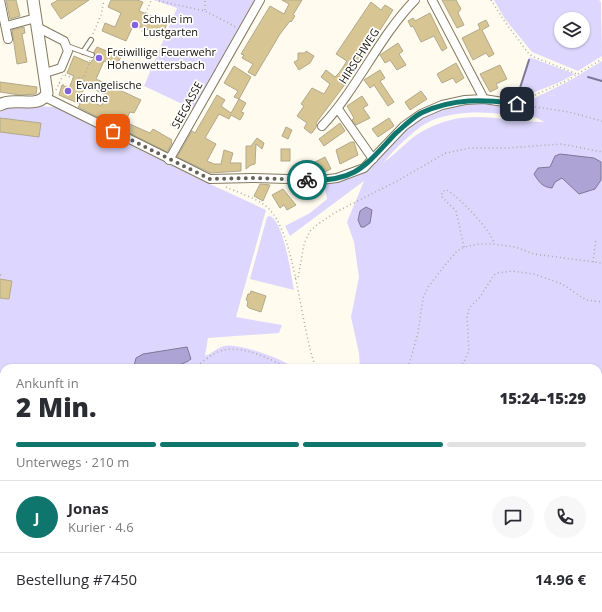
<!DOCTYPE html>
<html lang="de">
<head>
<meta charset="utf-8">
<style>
	:root { --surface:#fff; --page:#f7f7f7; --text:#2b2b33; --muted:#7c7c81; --line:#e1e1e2; --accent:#0f766e }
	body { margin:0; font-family:"Open Sans",sans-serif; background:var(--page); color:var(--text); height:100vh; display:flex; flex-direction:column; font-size:15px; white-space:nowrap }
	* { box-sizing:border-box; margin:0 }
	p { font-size:13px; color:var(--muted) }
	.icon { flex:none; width:22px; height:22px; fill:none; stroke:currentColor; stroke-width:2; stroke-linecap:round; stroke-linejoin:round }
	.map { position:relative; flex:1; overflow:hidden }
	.side { position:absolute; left:0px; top:364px; width:602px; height:248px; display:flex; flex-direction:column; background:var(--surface); border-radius:12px 12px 0 0; box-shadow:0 1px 3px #0004 }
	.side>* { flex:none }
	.tools { position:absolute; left:554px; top:12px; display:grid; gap:8px }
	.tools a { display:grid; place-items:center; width:36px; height:36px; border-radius:50%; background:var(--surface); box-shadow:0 1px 3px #0004; font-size:20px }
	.pin { position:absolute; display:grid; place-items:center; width:34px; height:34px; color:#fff; margin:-17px; border-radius:8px; box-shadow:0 2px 6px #0006 }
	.courier { position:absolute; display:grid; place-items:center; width:40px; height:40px; margin:-20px; border:3px solid #0f766e; border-radius:50%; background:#fff; color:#222; box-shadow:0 1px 5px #0007 }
	.overview em { font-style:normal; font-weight:800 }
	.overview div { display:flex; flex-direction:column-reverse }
	.overview { display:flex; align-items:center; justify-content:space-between; height:68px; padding:0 16px }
	h1 { font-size:26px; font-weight:800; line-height:30px }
	.bar { display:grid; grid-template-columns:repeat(4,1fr); gap:6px 4px; align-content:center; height:48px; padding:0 16px }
	.bar i { height:5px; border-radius:3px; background:var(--line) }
	.bar .active { background:var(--accent) }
	.bar p { grid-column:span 4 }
	.line { display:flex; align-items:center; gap:10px; padding:0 16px; border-top:1px solid var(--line) }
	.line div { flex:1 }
	.round { display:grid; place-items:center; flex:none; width:42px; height:42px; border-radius:21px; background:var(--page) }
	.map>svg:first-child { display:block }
</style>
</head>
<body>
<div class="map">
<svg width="602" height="612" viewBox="0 0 602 612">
	<rect width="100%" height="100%" fill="#fffbef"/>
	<g fill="#ddd7ff" fill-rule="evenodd">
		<polygon points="154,0 257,0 193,109 144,86 177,8"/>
		<path d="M494,0h105l2,2 1,54 -24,15 -46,-19 -27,-33zM561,19h22v22h-22z"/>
		<polygon points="529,57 575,74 558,83 519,98 519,92"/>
		<path d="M602,61v551h-43l-16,-4h55v-240h-238l-1,-15 -8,-36 8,-40 -5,-35 -7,-20 17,-41 -74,55 -5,-10 25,-13 17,-14 -3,-16 42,-14 51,-50 32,-13 36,-5 33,7 24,-14 14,2 -13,-2 26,-13zM523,110l21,12c-46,0 -76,-16 -121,9 -14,7 -25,22 -39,31 11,-13 33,-36 49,-42 33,-13 69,-6 103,-2z"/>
		<path d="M12,105l43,2 144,72 67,31 -30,107 46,8 -3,8 -71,5 -3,18c6,-2 12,-8 19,-10 12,-4 60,13 70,22h-290v177l-4,1v-434z"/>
		<path d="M270,216c14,6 21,59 24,74l-44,-11 17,-62z"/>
		<polygon points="4,546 4,608 387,608 383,612 160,612 106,608 51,612 0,612 0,547"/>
		<polygon points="425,608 468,608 469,612 427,612"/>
	</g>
	<g fill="#ada4d5" stroke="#7f7797">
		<path d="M560,154l34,4 7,4v18l-6,9 -16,5 -17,-16 -7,4 -3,6c-10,-1 -13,-6 -18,-14l4,-6 12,-1 5,-11z"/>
		<polygon points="366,207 372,210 370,223 364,227 361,227 358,220 360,211"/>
		<path d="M187,347l4,12c-14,11 -39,9 -55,9l-2,-2 2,-8 7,-4z"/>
	</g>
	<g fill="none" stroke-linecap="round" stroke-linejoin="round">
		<g stroke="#7f7797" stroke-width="2">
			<polyline points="588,77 602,81"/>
			<polyline points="519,91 529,60"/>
		</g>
	</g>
	<g fill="#d7c693" stroke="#b2a98c" fill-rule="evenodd">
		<polygon points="6,0 16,0 20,16 10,19"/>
		<polygon points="58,0 89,0 61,19 51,4"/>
		<polygon points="111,0 137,0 143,2 139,11 168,22 162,35 134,24 126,41 102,31 105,23 115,27 121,13 108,7"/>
		<polygon points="282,0 302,0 293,15 295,16 291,22 290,21 280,34 255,76 248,72 253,64 242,58 244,55 241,54 270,6 284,14 289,4"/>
		<polygon points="442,0 456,0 461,9 458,13 464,25 457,28"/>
		<polygon points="371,2 381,10 385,5 393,10 343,87 316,123 317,126 312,133 310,133 304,128 307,123 297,116 304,106 301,104 312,88 324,94 330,84 321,77 326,70 335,77 339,73 347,61 336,54"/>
		<polygon points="430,13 447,48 442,51 434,36 421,42 413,26 411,27 408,21 413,18 415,21"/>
		<polygon points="486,20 489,26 482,30 494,54 489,57 486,53 473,60 462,38 480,29 478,24"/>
		<polygon points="24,27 25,33 22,34 27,62 17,64 12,30"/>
		<polygon points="398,43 403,51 399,54 406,65 397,70 390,60 385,63 380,55"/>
		<path d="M97,47l24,10 -5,9 -12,-5 -8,18 45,21 -7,13 -4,-1 -5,10 25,11 3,-4 19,11 -1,2 1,1 -5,9 -89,-45 2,-3 -21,-9 3,-10 7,3 5,-12 -7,-3 7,-17 16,7 5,-6 -1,-5zM85,85l21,10 -5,11 -20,-10z"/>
		<polygon points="306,51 314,56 310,63 299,70 294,62 298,60 298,53 305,53"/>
		<polygon points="456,63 464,78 456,83 453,78 442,83 437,74"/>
		<polygon points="500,65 507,79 496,84 498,88 490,92 480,74"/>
		<polygon points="234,66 251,77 239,99 246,103 241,112 244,113 240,120 231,115 229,119 219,114 205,138 216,144 207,161 214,164 221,164 224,150 233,153 230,163 241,163 241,171 211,173 177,157 192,131 195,133 217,95 225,100 221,106 231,113 239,99 234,97 238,91 224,83"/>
		<polygon points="380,70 385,78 380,81 394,102 388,106 374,85 370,88 364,80"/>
		<polygon points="0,82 37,87 36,94 20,95 0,92"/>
		<polygon points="421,91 427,99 410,110 405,102"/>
		<polygon points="362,96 368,105 363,108 370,118 356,125 352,120 354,118 347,106"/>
		<polygon points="175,117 183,121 179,130 170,125"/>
		<polygon points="0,118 41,123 39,137 0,132"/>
		<polygon points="389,118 394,126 378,137 372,129"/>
		<polygon points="340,123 345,131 324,146 319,139"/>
		<polygon points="286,127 292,130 288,139 282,136"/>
		<polygon points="257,138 264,143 262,149 256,144 255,164 251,165 246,169 246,146 251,146"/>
		<polygon points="351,142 354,142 358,155 340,164 336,150"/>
		<rect x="281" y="149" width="9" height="12"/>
		<polygon points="325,157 331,169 320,174 315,162"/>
		<polygon points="260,184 270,185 263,201 254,196"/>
		<polygon points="283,189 296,205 287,210 284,205 280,208 272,195"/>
		<polygon points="0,279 12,281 9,299 0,298"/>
		<polygon points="251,291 266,296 261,312 249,308 247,306 248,301 246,300 248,294 250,294"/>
	</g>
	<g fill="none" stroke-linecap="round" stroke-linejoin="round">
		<g stroke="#837a5f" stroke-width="6">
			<g id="lane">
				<polyline points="67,46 92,55"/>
				<polyline points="83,52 91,40"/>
			</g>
		</g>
		<g stroke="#837a5f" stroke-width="10">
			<g id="street">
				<polyline points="0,0 8,39"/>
				<polyline points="432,0 484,99"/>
				<polyline points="6,26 36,18"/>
				<polyline points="37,27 64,41 68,51 61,68 45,73"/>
				<polyline points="45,97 210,179 252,178 321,180 337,178 364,168 404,126 421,114 442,105 465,100 484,99 517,104"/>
				<polyline points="338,109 373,159"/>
				<path d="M322,126c36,-38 56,-88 93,-126"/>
				<polyline points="169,160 260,0"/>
			</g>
		</g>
		<g stroke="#837a5f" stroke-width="13">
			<path id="secondary" d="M0,105c13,-9 40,5 47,-12l-14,-93"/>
		</g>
		<g stroke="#aeaa9f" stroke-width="1.5" stroke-dasharray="1 3" stroke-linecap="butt">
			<polyline points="491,0 505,22 529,54 534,57 577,74"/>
			<polyline points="159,1 205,11 236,27"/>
			<polyline points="205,10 205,0"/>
			<polyline points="93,34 101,15 104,0"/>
			<polyline points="147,38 140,28 151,0"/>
			<polyline points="65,75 78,80 79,77 84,78 90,60"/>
			<polyline points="59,83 73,89"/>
			<polyline points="56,90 63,75"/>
			<polyline points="524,100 568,80 602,59"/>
			<polyline points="523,105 569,112 602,121"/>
			<path d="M226,187c13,6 30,11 41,20 29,25 33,121 49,161"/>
			<path d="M464,247l-8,-36 -15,-15 2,-5 4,-1c11,6 46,42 47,54"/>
			<polyline points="593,262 596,239"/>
			<polyline points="0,275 4,276"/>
			<polyline points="295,278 298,278 304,244 310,231 317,225 334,213 397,181 446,153 470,148 507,148 562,144 602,152"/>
			<path d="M194,368c9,-6 19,-16 30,-18 20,-4 45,8 63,18"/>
			<polyline points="408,368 418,333 423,298 428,287 450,259 457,251 464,247 479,244 494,244 515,247 534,254 602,263"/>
			<polyline points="461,368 469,351 467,317 469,308 480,297 494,275 498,273 512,271 534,274 562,284 586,300 602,302"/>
			<polyline points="0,384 4,384"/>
			<polyline points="598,464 602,465"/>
			<polyline points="0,476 4,476"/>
			<polyline points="598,571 602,573"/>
			<polyline points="444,608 444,612"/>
		</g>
		<use href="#lane" stroke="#fff" stroke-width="4"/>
		<use href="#street" stroke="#fff" stroke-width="8"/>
		<use href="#secondary" stroke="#fff" stroke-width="11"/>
	</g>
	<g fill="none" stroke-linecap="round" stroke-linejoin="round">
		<polyline stroke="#666258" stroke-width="4" stroke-dasharray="0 7.2" points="113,131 210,179 252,178 307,180"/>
		<path stroke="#0f766e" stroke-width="5" d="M307,180c49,2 58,-14 88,-46 8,-7 17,-16 26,-21 32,-15 63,-14 96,-9"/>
	</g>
	<g fill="#8361dc" stroke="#fff" stroke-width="1.5">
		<circle cx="135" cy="25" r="4"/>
		<circle cx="99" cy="58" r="4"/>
		<circle cx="68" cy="91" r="4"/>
	</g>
	<g text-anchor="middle" stroke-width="3.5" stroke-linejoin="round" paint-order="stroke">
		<g font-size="11" fill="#130f06" stroke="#fff" text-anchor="start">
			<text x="143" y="23">Schule im<tspan x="143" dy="13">Lustgarten</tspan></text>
			<text x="107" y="56">Freiwillige Feuerwehr<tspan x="107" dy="13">Hohenwettersbach</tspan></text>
			<text x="76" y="89">Evangelische<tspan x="76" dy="13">Kirche</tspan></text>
		</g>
		<g font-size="11" fill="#130f06" stroke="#fff">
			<text transform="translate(359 56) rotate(-57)" y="4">HIRSCHWEG</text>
			<text transform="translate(187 105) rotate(-61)" y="4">SEEGASSE</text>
		</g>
	</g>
</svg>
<div class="tools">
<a><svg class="icon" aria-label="layers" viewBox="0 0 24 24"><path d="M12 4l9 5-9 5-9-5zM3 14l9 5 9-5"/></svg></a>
</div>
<div class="pin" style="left:113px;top:131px;background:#ea580c"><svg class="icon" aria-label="bag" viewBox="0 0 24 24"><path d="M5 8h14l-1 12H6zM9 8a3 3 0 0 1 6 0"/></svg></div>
<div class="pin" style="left:517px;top:104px;background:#1f2937"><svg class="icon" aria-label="home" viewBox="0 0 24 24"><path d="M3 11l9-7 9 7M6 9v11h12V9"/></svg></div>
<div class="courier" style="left:307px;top:180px"><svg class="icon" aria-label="bike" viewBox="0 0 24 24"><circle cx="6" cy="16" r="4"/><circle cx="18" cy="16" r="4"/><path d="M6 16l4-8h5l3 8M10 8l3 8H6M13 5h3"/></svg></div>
<section class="side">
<div class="overview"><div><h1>2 Min.</h1><p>Ankunft in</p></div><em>15:24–15:29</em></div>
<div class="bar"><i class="active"></i><i class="active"></i><i class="active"></i><i></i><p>Unterwegs · 210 m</p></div>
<div class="line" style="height:72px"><b class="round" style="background:var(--accent);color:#fff">J</b><div><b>Jonas</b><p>Kurier · 4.6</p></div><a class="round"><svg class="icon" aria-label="chat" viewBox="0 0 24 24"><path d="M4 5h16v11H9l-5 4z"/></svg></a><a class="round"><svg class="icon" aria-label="phone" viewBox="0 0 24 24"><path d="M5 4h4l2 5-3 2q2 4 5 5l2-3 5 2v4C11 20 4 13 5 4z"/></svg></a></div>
<div class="line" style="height:52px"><div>Bestellung #7450</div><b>14.96 €</b></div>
</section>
</div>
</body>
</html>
